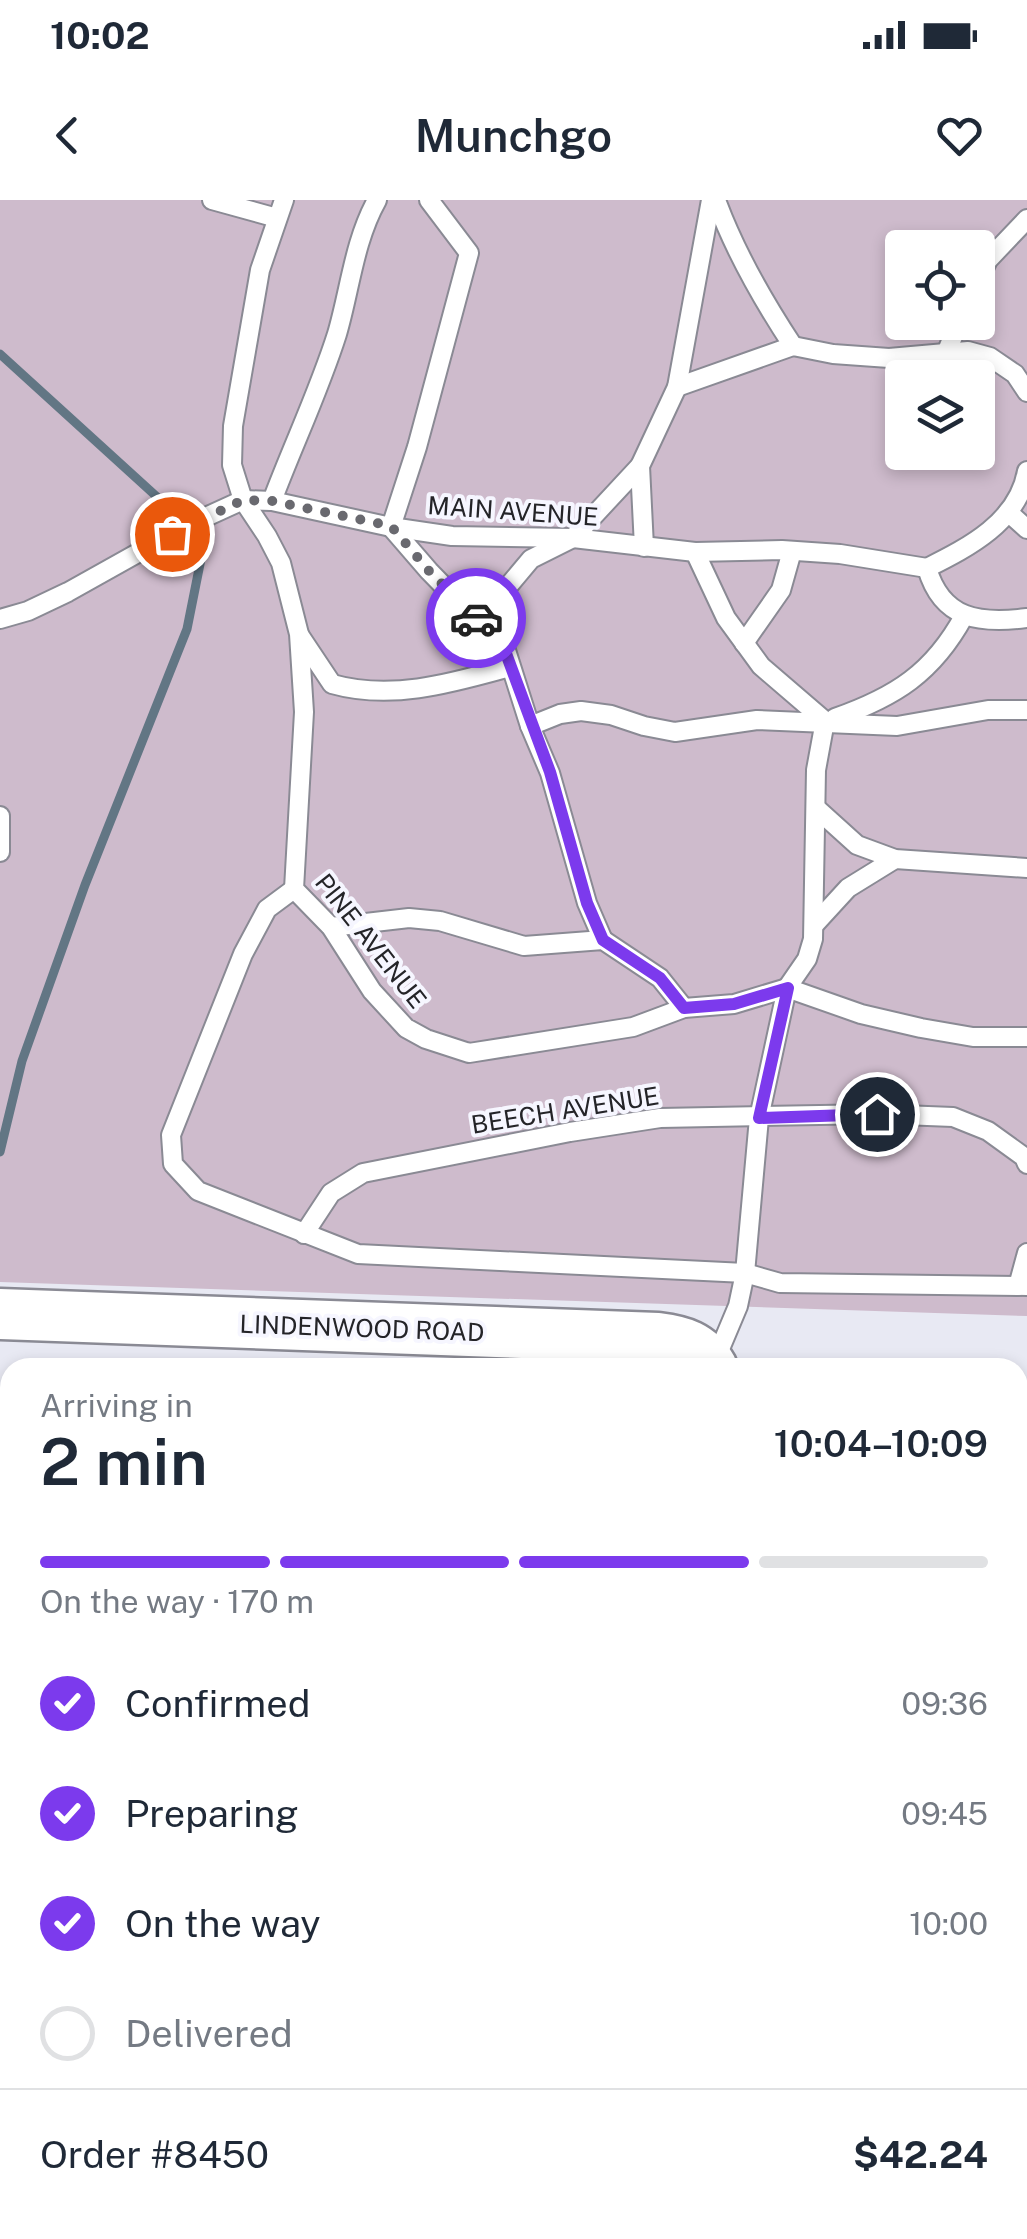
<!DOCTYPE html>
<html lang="en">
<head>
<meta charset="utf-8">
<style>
	:root { --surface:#fff; --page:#f6f6f7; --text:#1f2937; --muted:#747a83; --line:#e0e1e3; --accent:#7c3aed }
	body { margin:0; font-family:"Public Sans",sans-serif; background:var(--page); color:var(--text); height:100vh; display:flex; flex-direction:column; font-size:38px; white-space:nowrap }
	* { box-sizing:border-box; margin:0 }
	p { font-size:32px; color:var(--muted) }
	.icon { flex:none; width:55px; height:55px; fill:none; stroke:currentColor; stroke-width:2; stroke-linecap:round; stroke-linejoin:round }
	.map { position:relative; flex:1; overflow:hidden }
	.side { position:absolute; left:0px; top:1158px; width:1028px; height:882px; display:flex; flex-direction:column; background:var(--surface); border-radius:30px 30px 0 0; box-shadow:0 5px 15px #0003 }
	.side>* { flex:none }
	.controls { position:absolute; left:885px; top:30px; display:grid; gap:20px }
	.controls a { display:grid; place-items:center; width:110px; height:110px; border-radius:10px; background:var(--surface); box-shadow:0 5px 15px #0003; font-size:50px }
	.pin { position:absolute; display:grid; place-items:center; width:85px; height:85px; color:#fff; margin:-42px; border:5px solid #fff; border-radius:50%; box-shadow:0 2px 10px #0007 }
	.courier { position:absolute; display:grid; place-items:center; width:100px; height:100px; margin:-50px; border:8px solid #7c3aed; border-radius:50%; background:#fff; color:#222; box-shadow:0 2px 12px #0007 }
	.overview em { font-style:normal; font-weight:600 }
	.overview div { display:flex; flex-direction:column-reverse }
	.overview { display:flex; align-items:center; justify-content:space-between; height:170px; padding:0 40px }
	h1 { font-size:65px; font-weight:600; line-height:75px }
	.bar { display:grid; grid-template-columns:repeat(4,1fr); gap:15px 10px; align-content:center; height:120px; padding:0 40px }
	.bar i { height:12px; border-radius:8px; background:var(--line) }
	.bar .active { background:var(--accent) }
	.bar p { grid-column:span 4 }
	.line { display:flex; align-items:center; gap:25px; padding:0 40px; border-top:2px solid var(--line) }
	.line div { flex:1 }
	ol { padding:0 40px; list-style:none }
	li { display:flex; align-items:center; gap:30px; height:110px }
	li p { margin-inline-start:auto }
	li .icon { padding:10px; border-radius:50%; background:var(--accent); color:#fff; stroke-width:4 }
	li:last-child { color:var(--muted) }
	li i { width:55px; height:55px; border:5px solid var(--line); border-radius:50% }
	.status { display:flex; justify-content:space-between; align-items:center; height:70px; padding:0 50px; background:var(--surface); direction:ltr }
	.status svg { height:28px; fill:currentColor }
	header { display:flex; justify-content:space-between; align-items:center; height:130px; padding:0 40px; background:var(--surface); font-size:45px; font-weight:600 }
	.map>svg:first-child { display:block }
</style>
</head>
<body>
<div class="status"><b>10:02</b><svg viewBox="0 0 49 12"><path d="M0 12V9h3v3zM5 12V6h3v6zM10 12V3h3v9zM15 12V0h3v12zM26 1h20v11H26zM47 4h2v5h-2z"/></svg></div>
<header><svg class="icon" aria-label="back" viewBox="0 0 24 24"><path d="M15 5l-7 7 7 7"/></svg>Munchgo<svg class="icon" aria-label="heart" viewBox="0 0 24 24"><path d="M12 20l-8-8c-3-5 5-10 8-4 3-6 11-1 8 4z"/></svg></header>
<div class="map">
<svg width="1027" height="2039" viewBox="0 0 1027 2039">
	<defs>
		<filter id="shadow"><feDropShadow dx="-9" dy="9" stdDeviation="2.5" flood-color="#0004"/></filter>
	</defs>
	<rect width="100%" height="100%" fill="#e8e9f3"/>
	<path fill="#cebbcc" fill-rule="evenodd" d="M0,0h1027v1116l-1027,-34zM902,48h76v74h-76zM902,178h76v74h-76z"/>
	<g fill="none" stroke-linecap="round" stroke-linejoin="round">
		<g stroke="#627684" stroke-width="9">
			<polyline points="0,154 167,306 201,359 187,429 85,685 22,861 0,952"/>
			<polyline points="0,1872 10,1883"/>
			<polyline points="199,2030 211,2039"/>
		</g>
	</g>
	<g fill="#dccfed" stroke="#a4a0a9" stroke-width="2.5" filter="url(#shadow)">
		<polygon points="1018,1550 1027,1551 1027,1587 1018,1586"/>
		<polygon points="1018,1694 1027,1695 1027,1736 1018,1735"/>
		<polygon points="362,2030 416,2030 414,2039 360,2039"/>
		<polygon points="817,2030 874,2030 868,2039 826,2039 816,2032"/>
		<polygon points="892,2030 921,2030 916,2039 886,2039"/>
	</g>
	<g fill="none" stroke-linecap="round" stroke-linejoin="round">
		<g stroke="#8a8a94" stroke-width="22">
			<g id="lane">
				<polyline points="212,0 277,18"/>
				<polyline points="284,0 260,70 233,226 232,265 243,300 267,336 281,363 299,434 304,512 294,689 331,727 372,791 406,828 426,839 469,853 633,827 684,808 734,804 787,788 861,814 921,828 973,837 1027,837"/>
				<path d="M716,0c19,52 46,99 77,146"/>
				<polyline points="978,81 988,60 1027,19"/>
				<polyline points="947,151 959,122"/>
				<polyline points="677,187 793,146 833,154 889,158 968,151 990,157 1015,174 1027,192"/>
				<path d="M272,301c21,-56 47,-110 65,-167 13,-44 17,-93 40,-134"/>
				<polyline points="1008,312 1027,329"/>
				<polyline points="391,327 417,247 469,53 429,0"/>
				<polyline points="391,327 429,371 500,444"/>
				<polyline points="644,347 640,266 677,187 711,0"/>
				<polyline points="695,352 726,418 761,466 825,521"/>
				<path d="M927,368c42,-21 91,-46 100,-97"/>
				<path d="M927,368c15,52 53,56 100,50"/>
				<polyline points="0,419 28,411 68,392 186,326 243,300 272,301 391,327 452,336 573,338 695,352 782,350 840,354 927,368"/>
				<path d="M300,436l32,48c60,17 120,-1 178,-17"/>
				<polyline points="744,443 781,390 792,351"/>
				<path d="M835,518c60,-21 98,-45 129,-102"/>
				<polyline points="530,526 560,514 581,511 611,515 644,526 675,532 757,520 897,526 988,510 1027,510"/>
				<polyline points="816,608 857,645 895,659 1027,668"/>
				<polyline points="0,616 0,652"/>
				<polyline points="294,689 267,709 243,754 171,935 173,964 198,991 358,1054 745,1073 780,1083 1027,1086"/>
				<polyline points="815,724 848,688 895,659"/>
				<polyline points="331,727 409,718 440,721 524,746 603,740 660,778 684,808"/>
				<polyline points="603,740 587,703 550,573 530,526 497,422 505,390 531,359 573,338 640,266"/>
				<polyline points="304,1034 331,993 363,973 570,932 660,918 877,914 953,917 988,931 1024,957 1027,964"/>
				<polyline points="1018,1086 1027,1053"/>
				<polyline points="714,1163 738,1106 745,1073 759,918 787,788 807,759 813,739 816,570 825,521"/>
			</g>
		</g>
		<g stroke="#8a8a94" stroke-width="40">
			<g id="street">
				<polyline points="1018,1298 1027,1298"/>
				<polyline points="1018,1641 1027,1642"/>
				<polyline points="694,2030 706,2039"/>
			</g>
		</g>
		<g stroke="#8a8a94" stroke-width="55">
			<g id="secondary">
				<path d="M0,1114l658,24c24,3 42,8 54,30"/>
				<polyline points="497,2039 499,2030"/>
			</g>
		</g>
		<use href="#lane" stroke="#fff" stroke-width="18"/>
		<use href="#street" stroke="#fff" stroke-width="35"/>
		<use href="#secondary" stroke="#fff" stroke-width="50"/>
	</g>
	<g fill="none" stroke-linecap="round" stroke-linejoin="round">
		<polyline stroke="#69696f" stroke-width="10" stroke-dasharray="0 18" points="172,334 243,300 272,301 391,326 429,371 476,418"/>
		<polyline stroke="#7c3aed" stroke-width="12" points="476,418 504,448 550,572 587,703 603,740 660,778 684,808 734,804 788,788 759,918 877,914"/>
	</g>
	<g text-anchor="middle" stroke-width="8" stroke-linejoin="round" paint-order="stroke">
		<g font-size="25" fill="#242428" stroke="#f6f6ff">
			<text transform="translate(513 311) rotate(4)" y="9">MAIN AVENUE</text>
			<text transform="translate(371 741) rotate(52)" y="9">PINE AVENUE</text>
			<text transform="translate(565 910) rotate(-9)" y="9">BEECH AVENUE</text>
			<text transform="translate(362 1128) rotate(2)" y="9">LINDENWOOD ROAD</text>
		</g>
	</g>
</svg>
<div class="controls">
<a><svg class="icon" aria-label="locate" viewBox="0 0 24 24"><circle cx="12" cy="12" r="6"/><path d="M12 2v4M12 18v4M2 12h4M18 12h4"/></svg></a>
<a><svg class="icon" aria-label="layers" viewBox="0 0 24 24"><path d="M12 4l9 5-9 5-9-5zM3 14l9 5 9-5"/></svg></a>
</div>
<div class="pin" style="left:172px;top:334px;background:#ea580c"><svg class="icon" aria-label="bag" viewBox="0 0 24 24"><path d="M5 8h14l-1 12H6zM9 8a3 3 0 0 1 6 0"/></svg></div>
<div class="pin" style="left:877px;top:914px;background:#1f2937"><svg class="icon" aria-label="home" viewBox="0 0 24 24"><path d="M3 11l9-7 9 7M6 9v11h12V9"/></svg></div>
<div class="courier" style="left:476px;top:418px"><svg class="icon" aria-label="car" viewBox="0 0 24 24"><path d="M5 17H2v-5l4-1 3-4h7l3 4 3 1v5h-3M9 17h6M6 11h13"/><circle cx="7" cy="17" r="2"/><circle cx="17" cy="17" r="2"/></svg></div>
<section class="side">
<div class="overview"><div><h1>2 min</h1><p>Arriving in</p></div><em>10:04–10:09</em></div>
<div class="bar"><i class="active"></i><i class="active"></i><i class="active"></i><i></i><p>On the way · 170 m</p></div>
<ol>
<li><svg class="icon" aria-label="check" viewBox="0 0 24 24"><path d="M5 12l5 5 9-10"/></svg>Confirmed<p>09:36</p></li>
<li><svg class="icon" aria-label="check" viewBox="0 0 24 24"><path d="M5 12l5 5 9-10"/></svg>Preparing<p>09:45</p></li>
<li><svg class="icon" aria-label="check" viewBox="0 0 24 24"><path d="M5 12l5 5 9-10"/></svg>On the way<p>10:00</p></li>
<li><i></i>Delivered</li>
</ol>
<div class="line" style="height:130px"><div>Order #8450</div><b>$42.24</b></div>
</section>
</div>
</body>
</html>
